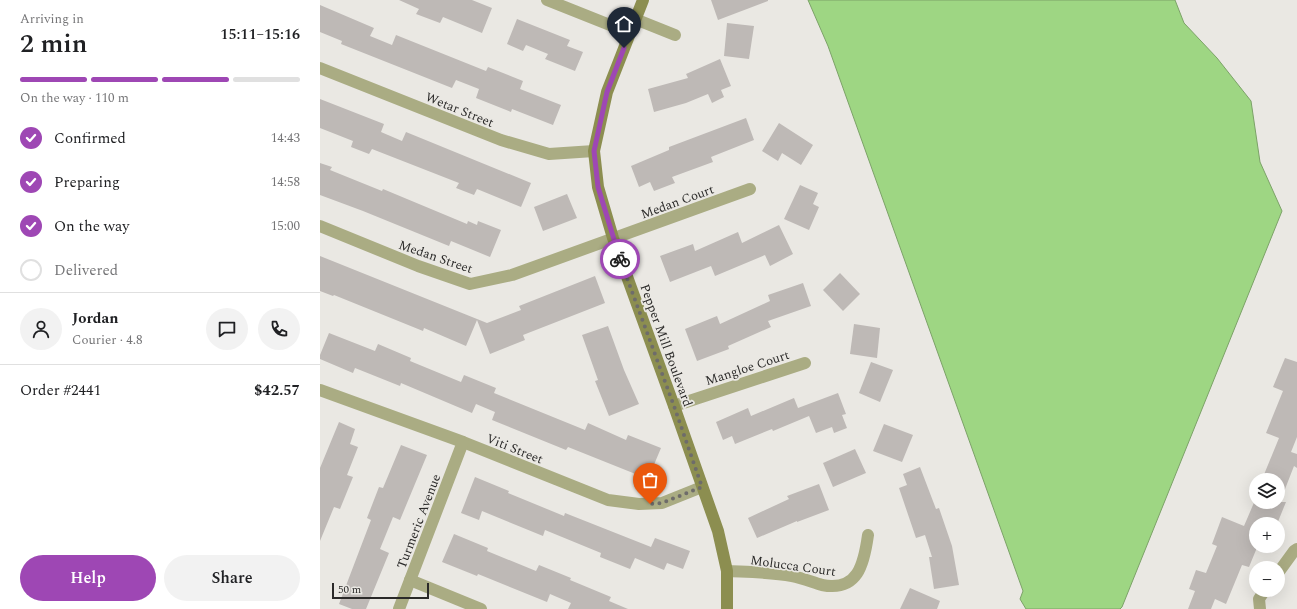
<!DOCTYPE html>
<html lang="en">
<head>
<meta charset="utf-8">
<style>
	:root { --surface:#fff; --page:#f2f2f2; --text:#202124; --muted:#757577; --line:#e0e0e0; --accent:#9e47b4 }
	body { margin:0; font-family:Spectral,serif; background:var(--page); color:var(--text); height:100vh; display:flex; flex-direction:column; font-size:15px; white-space:nowrap }
	* { box-sizing:border-box; margin:0 }
	p { font-size:13px; color:var(--muted) }
	.icon { flex:none; width:22px; height:22px; fill:none; stroke:currentColor; stroke-width:2; stroke-linecap:round; stroke-linejoin:round }
	.map { position:relative; flex:1; overflow:hidden }
	.side { display:flex; flex-direction:column; background:var(--surface); width:320px }
	.side>* { flex:none }
	.fabs { position:absolute; left:929px; top:473px; display:grid; gap:8px }
	.fabs a { display:grid; place-items:center; width:36px; height:36px; border-radius:50%; background:var(--surface); box-shadow:0 4px 16px #0002; font-size:20px }
	.scale { position:absolute; left:12px; bottom:10px; width:97px; box-sizing:border-box; padding-left:4px; border:2px solid #2b2a29; border-top:0; font-size:11px; line-height:14px; white-space:nowrap; color:#2b2a29; -webkit-text-stroke:3px #eae8e3; paint-order:stroke }
	.pin { position:absolute; display:grid; place-items:center; width:34px; height:34px; color:#fff; margin:-41px -17px; border-radius:50% 50% 50% 0; rotate:-45deg; box-shadow:0 0 4px #0007 }
	.pin .icon { rotate:45deg }
	.courier { position:absolute; display:grid; place-items:center; width:40px; height:40px; margin:-20px; border:3px solid #9e47b4; border-radius:50%; background:#fff; color:#222; box-shadow:0 1px 5px #0007 }
	.head em { font-style:normal; font-weight:600 }
	.head div { display:flex; flex-direction:column-reverse }
	.head { display:flex; align-items:center; justify-content:space-between; height:68px; padding:0 20px }
	h1 { font-size:26px; font-weight:600; line-height:30px }
	.bar { display:grid; grid-template-columns:repeat(4,1fr); gap:6px 4px; align-content:center; height:48px; padding:0 20px }
	.bar i { height:5px; border-radius:3px; background:var(--line) }
	.bar .current { background:var(--accent) }
	.bar p { grid-column:span 4 }
	.line { display:flex; align-items:center; gap:10px; padding:0 20px; border-top:1px solid var(--line) }
	.line div { flex:1 }
	.round { display:grid; place-items:center; flex:none; width:42px; height:42px; border-radius:21px; background:var(--page) }
	ol { padding:0 20px; list-style:none }
	li { display:flex; align-items:center; gap:12px; height:44px }
	li p { margin-inline-start:auto }
	li .icon { padding:4px; border-radius:50%; background:var(--accent); color:#fff; stroke-width:4 }
	li:last-child { color:var(--muted) }
	li i { width:22px; height:22px; border:2px solid var(--line); border-radius:50% }
	.action { display:flex; gap:8px; margin-top:auto; padding:8px 20px }
	.action a { flex:1; height:46px; border-radius:24px; background:var(--accent); color:#fff; font-size:16px; font-weight:600; line-height:46px; text-align:center }
	.action a+a { background:var(--page); color:var(--text) }
	main { display:flex; flex:1; min-height:0 }
	.map>svg:first-child { display:block }
</style>
</head>
<body>
<main>
<section class="side">
<div class="head"><div><h1>2 min</h1><p>Arriving in</p></div><em>15:11–15:16</em></div>
<div class="bar"><i class="current"></i><i class="current"></i><i class="current"></i><i></i><p>On the way · 110 m</p></div>
<ol>
<li><svg class="icon" aria-label="check" viewBox="0 0 24 24"><path d="M5 12l5 5 9-10"/></svg>Confirmed<p>14:43</p></li>
<li><svg class="icon" aria-label="check" viewBox="0 0 24 24"><path d="M5 12l5 5 9-10"/></svg>Preparing<p>14:58</p></li>
<li><svg class="icon" aria-label="check" viewBox="0 0 24 24"><path d="M5 12l5 5 9-10"/></svg>On the way<p>15:00</p></li>
<li><i></i>Delivered</li>
</ol>
<div class="line" style="height:72px"><a class="round"><svg class="icon" aria-label="person" viewBox="0 0 24 24"><circle cx="12" cy="8" r="4"/><path d="M4 21q1-7 8-7t8 7"/></svg></a><div><b>Jordan</b><p>Courier · 4.8</p></div><a class="round"><svg class="icon" aria-label="chat" viewBox="0 0 24 24"><path d="M4 5h16v11H9l-5 4z"/></svg></a><a class="round"><svg class="icon" aria-label="phone" viewBox="0 0 24 24"><path d="M5 4h4l2 5-3 2q2 4 5 5l2-3 5 2v4C11 20 4 13 5 4z"/></svg></a></div>
<div class="line" style="height:52px"><div>Order #2441</div><b>$42.57</b></div>
<div class="action"><a>Help</a><a>Share</a></div>
</section>
<div class="map">
<svg width="977" height="609" viewBox="0 0 977 609">
	<rect width="100%" height="100%" fill="#eae8e3"/>
	<polygon fill="#9ed683" stroke="#7ca268" points="488,0 855,0 864,23 897,58 931,101 940,162 962,211 802,607 800,609 706,609 700,599 703,591 508,46"/>
	<g fill="#beb9b6">
		<polygon points="79,0 152,0 172,8 162,33 123,17 120,23 96,14 99,9"/>
		<polygon points="391,0 448,0 448,1 398,20"/>
		<polygon points="0,5 54,28 50,36 72,45 76,35 166,71 168,67 203,81 200,89 241,105 233,125 192,109 191,112 156,98 159,89 136,80 132,88 21,44 22,41 0,32"/>
		<polygon points="197,19 250,40 247,46 263,52 255,71 225,59 228,54 206,45 203,51 187,44"/>
		<polygon points="407,23 434,26 429,59 404,56"/>
		<polygon points="400,59 411,86 401,90 404,97 392,103 388,94 366,103 334,112 328,89 368,78 366,74"/>
		<polygon points="0,99 64,124 61,132 82,141 86,132 211,183 201,207 157,189 154,195 136,188 139,183 52,149 49,154 31,147 33,141 0,128"/>
		<polygon points="426,118 434,140 391,157 393,162 352,177 355,183 334,191 330,182 319,187 311,166 349,150 349,147"/>
		<polygon points="459,123 493,145 481,165 462,153 458,161 442,151"/>
		<polygon points="0,163 12,167 10,170 62,191 63,189 147,224 148,221 157,225 158,221 181,230 170,257 131,241 129,246 43,211 0,195"/>
		<polygon points="480,185 498,193 493,204 499,207 489,230 464,219"/>
		<polygon points="247,194 257,218 223,231 214,207"/>
		<polygon points="459,225 473,254 450,266 445,255 395,276 391,266 350,282 340,256 373,244 375,251 418,232 422,243"/>
		<polygon points="0,256 167,323 201,310 199,306 275,276 285,303 203,335 205,340 170,354 157,320 146,346 104,328 103,331 14,295 13,296 0,291"/>
		<polygon points="520,273 540,294 523,311 503,290"/>
		<polygon points="483,283 491,306 448,321 451,327 408,346 409,349 377,361 365,329 397,316 400,324 450,301 448,295"/>
		<polygon points="534,324 560,328 557,358 530,354"/>
		<polygon points="288,326 304,370 319,404 289,416 275,381 278,380 262,335"/>
		<polygon points="9,333 55,351 58,344 91,358 90,361 141,382 144,375 176,388 174,393 265,430 268,423 306,440 308,435 341,448 328,479 248,447 246,450 172,420 175,412 156,404 152,413 81,383 80,386 35,368 33,373 0,359 0,355"/>
		<polygon points="965,358 977,362 977,437 971,452 977,454 977,468 974,466 960,502 966,502 957,524 936,524 936,550 929,567 922,565 906,604 895,599 891,609 868,609 875,591 869,589 876,570 886,573 897,546 892,544 902,517 924,526 936,498 936,502 958,502 958,480 951,480 943,477 959,438 946,433 963,391 953,387"/>
		<polygon points="551,362 573,370 560,402 539,393"/>
		<polygon points="518,393 526,414 522,415 527,428 514,433 512,427 496,433 489,416 453,431 452,429 415,444 412,436 403,440 396,422 428,408 431,416 474,398 478,408"/>
		<polygon points="19,422 35,429 30,444 38,447 27,475 33,477 20,509 14,507 0,541 0,468"/>
		<polygon points="564,424 593,435 582,462 553,451"/>
		<polygon points="81,445 107,455 80,520 73,517 60,549 69,553 46,609 32,609 19,604 51,520 47,518 59,487 63,488"/>
		<polygon points="535,449 546,473 513,487 503,463"/>
		<polygon points="600,467 616,509 619,508 632,546 639,585 614,589 609,557 612,557 605,535 596,538 579,488 587,485 583,474"/>
		<polygon points="155,477 189,491 188,493 244,516 245,513 331,547 335,538 370,551 363,569 347,563 344,570 315,558 310,569 280,557 281,553 225,530 223,536 162,511 159,520 141,513"/>
		<polygon points="499,484 509,510 477,522 477,521 437,538 428,518 469,499 467,496"/>
		<polygon points="134,534 168,548 167,551 216,571 219,565 251,578 250,580 291,597 289,601 308,609 248,609 251,603 230,594 227,602 158,574 157,576 122,562"/>
		<polygon points="590,588 620,601 617,609 580,609"/>
	</g>
	<g fill="none" stroke-linecap="round" stroke-linejoin="round">
		<g stroke="#aaac83" stroke-width="12">
			<polyline points="227,0 310,33"/>
			<polyline points="315,19 355,35"/>
			<polyline points="0,68 181,140 229,154 274,151"/>
			<polyline points="0,226 98,266 150,284 192,275 430,189"/>
			<polyline points="0,390 143,442 288,500 319,504 342,503 382,487"/>
			<polyline points="354,406 485,363"/>
			<path d="M407,571c22,1 44,1 65,5 10,2 20,6 30,9 36,7 42,-21 46,-50"/>
			<polyline points="958,573 974,551 977,549"/>
			<polyline points="90,580 161,609"/>
			<polyline points="79,609 143,442"/>
			<polyline points="940,609 939,599 945,590"/>
		</g>
		<polyline stroke="#8c8e50" stroke-width="12" points="323,0 287,92 274,151 278,187 293,238 354,406 398,531 407,571 407,609"/>
	</g>
	<g fill="none" stroke-linecap="round" stroke-linejoin="round">
		<polyline stroke="#6e6c6a" stroke-width="4" stroke-dasharray="0 7.2" points="300,259 354,406 382,487 342,503 330,504"/>
		<polyline stroke="#9e47b4" stroke-width="5" points="300,259 278,187 274,151 287,92 304,48"/>
	</g>
	<g text-anchor="middle" stroke-width="3.5" stroke-linejoin="round" paint-order="stroke">
		<g font-size="13" fill="#2b2a29" stroke="#eae8e3">
			<text transform="translate(140 109) rotate(22)" y="5">Wetar Street</text>
			<text transform="translate(357 201) rotate(-20)" y="5">Medan Court</text>
			<text transform="translate(116 256) rotate(19)" y="5">Medan Street</text>
			<text transform="translate(347 345) rotate(70)" y="5">Pepper Mill Boulevard</text>
			<text transform="translate(427 367) rotate(-18)" y="5">Mangloe Court</text>
			<text transform="translate(195 448) rotate(22)" y="5">Viti Street</text>
			<text transform="translate(98 521) rotate(-69)" y="5">Turmeric Avenue</text>
			<text transform="translate(473 565) rotate(8)" y="5">Molucca Court</text>
		</g>
	</g>
</svg>
<div class="fabs">
<a><svg class="icon" aria-label="layers" viewBox="0 0 24 24"><path d="M12 4l9 5-9 5-9-5zM3 14l9 5 9-5"/></svg></a>
<a>+</a>
<a>−</a>
</div>
<div class="scale">50 m</div>
<div class="pin" style="left:330px;top:504px;background:#ea580c"><svg class="icon" aria-label="bag" viewBox="0 0 24 24"><path d="M5 8h14l-1 12H6zM9 8a3 3 0 0 1 6 0"/></svg></div>
<div class="pin" style="left:304px;top:48px;background:#1f2937"><svg class="icon" aria-label="home" viewBox="0 0 24 24"><path d="M3 11l9-7 9 7M6 9v11h12V9"/></svg></div>
<div class="courier" style="left:300px;top:259px"><svg class="icon" aria-label="bike" viewBox="0 0 24 24"><circle cx="6" cy="16" r="4"/><circle cx="18" cy="16" r="4"/><path d="M6 16l4-8h5l3 8M10 8l3 8H6M13 5h3"/></svg></div>
</div>
</main>
</body>
</html>
